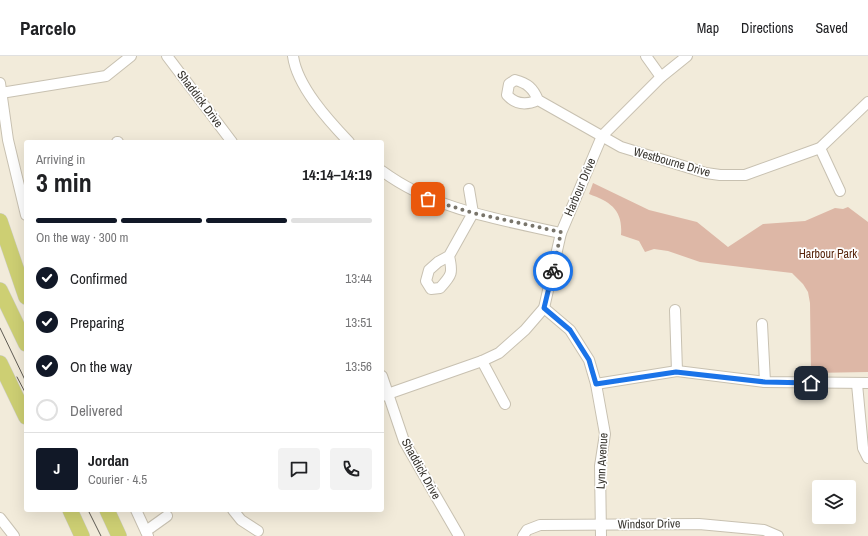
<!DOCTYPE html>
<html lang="en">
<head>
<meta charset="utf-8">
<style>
	:root { --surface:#fff; --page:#f2f2f2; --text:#202124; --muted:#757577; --line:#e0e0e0; --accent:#111827 }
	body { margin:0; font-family:"Archivo Narrow",sans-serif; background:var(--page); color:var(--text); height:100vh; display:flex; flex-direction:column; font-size:15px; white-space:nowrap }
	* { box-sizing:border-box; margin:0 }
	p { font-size:13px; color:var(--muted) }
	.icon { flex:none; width:22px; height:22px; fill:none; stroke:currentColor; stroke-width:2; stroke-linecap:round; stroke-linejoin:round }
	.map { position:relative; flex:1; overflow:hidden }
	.panel { position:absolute; left:24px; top:84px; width:360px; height:372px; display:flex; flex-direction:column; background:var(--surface); border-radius:4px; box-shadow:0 4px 16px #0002 }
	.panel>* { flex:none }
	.controls { position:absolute; left:812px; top:424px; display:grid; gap:8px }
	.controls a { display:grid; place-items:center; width:44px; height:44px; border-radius:4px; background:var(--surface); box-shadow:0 4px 16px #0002; font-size:20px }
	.pin { position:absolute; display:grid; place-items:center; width:34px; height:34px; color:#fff; margin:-17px; border-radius:8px; box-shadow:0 2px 6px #0006 }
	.courier { position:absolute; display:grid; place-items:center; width:40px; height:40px; margin:-20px; border:3px solid #1a73e8; border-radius:50%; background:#fff; color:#222; box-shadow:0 1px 5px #0007 }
	.head em { font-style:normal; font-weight:800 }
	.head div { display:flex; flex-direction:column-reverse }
	.head { display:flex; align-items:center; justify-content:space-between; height:68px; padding:0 12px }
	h1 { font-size:26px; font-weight:800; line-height:30px }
	.bar { display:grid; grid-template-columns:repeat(4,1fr); gap:6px 4px; align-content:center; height:48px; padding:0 12px }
	.bar i { height:5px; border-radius:3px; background:var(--line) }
	.bar .on { background:var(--accent) }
	.bar p { grid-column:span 4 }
	.line { display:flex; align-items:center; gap:10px; padding:0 12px; border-top:1px solid var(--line) }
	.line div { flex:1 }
	.round { display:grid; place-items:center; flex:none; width:42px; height:42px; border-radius:4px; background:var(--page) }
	ol { padding:0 12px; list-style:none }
	li { display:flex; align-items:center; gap:12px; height:44px }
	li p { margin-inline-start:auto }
	li .icon { padding:4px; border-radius:50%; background:var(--accent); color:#fff; stroke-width:4 }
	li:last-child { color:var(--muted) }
	li i { width:22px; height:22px; border:2px solid var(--line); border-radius:50% }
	header { display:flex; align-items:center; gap:24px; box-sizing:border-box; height:56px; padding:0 20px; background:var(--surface); border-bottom:1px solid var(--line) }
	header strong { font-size:19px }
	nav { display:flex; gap:22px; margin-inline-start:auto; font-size:14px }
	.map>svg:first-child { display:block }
</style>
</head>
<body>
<header>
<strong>Parcelo</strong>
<nav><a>Map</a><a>Directions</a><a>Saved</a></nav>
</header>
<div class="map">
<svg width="868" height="480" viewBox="0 0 868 480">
	<rect width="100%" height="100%" fill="#f2ebda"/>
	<path fill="#ddb7a6" d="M593,127l56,27 48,12 31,25 35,-23 42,-3 30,-13 8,1 5,-2 20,15v150l-57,1 -1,-70 -2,-11 -5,-8 -11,-11 -92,-11 -32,-11 -14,-2 -9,3 -6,-11 -18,-6c2,-25 -10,-33 -32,-41z"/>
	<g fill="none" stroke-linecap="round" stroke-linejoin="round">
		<g stroke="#c8c1b1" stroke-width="12">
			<g id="minor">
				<polyline points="167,0 232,86"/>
				<path d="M293,0c4,30 35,64 56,86"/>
				<polyline points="646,0 661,21"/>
				<polyline points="0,27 8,84 26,159"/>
				<polyline points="1,37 106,20 131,0"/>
				<path d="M538,44c-11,5 -22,5 -31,-5l2,-11 6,-4c12,3 18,8 23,20l83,47 85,26 14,2h25l75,-27 48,-46"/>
				<polyline points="117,86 118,86"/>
				<polyline points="820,92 840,135"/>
				<path d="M382,115c53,39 116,48 179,62"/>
				<path d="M449,200c4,17 3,19 -9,32l-9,1 -5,-8 3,-11 9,-8 11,-6 24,-43 -4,-24"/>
				<polyline points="544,252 570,274 589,304 596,328 605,378 600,410 601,480"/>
				<polyline points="675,254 677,315"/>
				<polyline points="762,268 765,326"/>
				<polyline points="482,305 505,348"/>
				<polyline points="382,320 404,385 459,480"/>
				<polyline points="596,328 677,315 765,326 868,327"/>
				<polyline points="857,328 863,392 868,402"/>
				<polyline points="382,340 482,305 499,297 525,274 544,252 561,177 602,80 661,21 687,0"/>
				<polyline points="136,454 148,480"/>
				<polyline points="233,454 241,464 258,475"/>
				<polyline points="0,462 14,480"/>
				<polyline points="146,475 167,460"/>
				<polyline points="523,480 527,474 540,469 699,468 764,474 778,480"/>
			</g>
		</g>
		<g stroke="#cfcfcd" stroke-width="16">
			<g id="highway">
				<polyline points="0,165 26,241"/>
				<polyline points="0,234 26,288"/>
				<polyline points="0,307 26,361"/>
				<polyline points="70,454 82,480"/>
				<polyline points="107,454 119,480"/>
			</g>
		</g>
		<use href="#minor" stroke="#fff" stroke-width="10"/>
		<use href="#highway" stroke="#cdcf73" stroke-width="15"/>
		<g stroke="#5f5b53" stroke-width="1">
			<polyline points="0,272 26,326"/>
			<polyline points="17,321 26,338"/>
			<polyline points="88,454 101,480"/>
		</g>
	</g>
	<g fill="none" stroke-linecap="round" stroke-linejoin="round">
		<polyline stroke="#79756b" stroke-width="4" stroke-dasharray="0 7.2" points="428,143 473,157 561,176 553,215"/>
		<polyline stroke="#1a73e8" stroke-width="5" points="553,215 544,252 570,274 589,304 596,328 676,316 765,326 811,327"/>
	</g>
	<g text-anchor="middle" stroke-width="3.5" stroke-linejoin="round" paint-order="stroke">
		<g font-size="12" fill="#38352f" stroke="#fff">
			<text transform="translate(200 43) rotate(53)" y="4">Shaddick Drive</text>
			<text transform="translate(672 106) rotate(16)" y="4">Westbourne Drive</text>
			<text transform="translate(580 131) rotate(-67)" y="4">Harbour Drive</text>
			<text transform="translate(602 405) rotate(-87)" y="4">Lynn Avenue</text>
			<text transform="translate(421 413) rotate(61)" y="4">Shaddick Drive</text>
			<text transform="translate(649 468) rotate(-1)" y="4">Windsor Drive</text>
		</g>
		<g font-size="12" fill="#59260c" stroke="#fff">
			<text x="828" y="202">Harbour Park</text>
		</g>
	</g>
</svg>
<div class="controls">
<a><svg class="icon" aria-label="layers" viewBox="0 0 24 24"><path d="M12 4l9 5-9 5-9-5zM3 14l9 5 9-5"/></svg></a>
</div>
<div class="pin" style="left:428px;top:143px;background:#ea580c"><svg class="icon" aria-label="bag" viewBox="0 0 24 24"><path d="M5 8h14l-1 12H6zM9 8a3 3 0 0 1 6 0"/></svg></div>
<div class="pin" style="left:811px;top:327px;background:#1f2937"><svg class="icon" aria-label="home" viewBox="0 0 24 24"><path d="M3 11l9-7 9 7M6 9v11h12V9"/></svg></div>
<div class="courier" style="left:553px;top:215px"><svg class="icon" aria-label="bike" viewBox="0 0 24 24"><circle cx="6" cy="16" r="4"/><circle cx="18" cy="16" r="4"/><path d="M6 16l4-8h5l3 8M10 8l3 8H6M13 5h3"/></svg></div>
<section class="panel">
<div class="head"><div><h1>3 min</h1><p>Arriving in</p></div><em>14:14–14:19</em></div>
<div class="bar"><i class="on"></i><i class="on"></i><i class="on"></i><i></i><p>On the way · 300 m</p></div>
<ol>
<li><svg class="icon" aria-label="check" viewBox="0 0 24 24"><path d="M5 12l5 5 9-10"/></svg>Confirmed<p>13:44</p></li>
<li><svg class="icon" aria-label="check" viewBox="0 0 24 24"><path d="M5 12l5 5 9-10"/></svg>Preparing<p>13:51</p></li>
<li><svg class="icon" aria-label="check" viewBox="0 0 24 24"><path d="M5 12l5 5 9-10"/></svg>On the way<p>13:56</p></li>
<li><i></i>Delivered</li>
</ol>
<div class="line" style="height:72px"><b class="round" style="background:var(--accent);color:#fff">J</b><div><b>Jordan</b><p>Courier · 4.5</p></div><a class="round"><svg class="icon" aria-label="chat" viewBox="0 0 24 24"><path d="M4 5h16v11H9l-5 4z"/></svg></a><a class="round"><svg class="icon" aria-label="phone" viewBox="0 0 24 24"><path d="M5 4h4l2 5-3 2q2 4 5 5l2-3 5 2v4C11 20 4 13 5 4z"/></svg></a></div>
</section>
</div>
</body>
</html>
